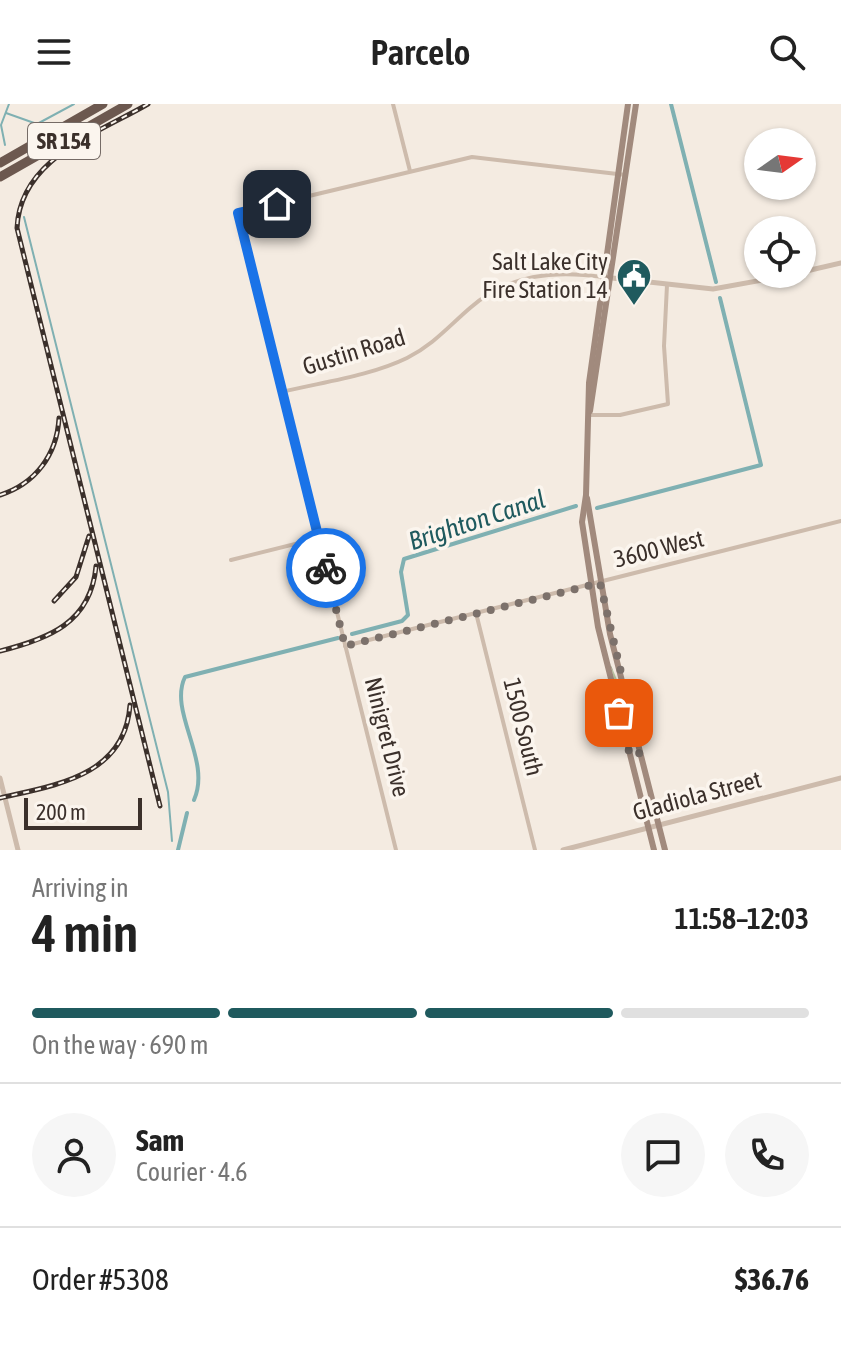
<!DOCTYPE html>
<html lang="en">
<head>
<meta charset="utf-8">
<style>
	:root { --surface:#fff; --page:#f6f6f6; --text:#222; --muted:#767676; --line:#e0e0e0; --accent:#1f5a5e }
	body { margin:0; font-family:"Asap Condensed",sans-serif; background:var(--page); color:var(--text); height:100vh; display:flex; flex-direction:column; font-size:30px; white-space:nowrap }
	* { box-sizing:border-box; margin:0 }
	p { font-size:26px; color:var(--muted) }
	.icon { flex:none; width:44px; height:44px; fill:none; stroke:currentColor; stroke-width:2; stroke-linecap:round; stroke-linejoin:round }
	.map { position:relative; height:746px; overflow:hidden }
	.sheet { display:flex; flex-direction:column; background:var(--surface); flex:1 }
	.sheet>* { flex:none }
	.needle { width:52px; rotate:76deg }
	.tools { position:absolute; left:744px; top:24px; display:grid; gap:16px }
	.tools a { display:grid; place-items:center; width:72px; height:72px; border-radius:50%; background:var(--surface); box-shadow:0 2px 6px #0004; font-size:40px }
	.scale { position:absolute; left:24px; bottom:20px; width:118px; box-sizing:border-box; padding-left:8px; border:4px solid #3b302b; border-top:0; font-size:22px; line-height:28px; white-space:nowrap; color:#3b302b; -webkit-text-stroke:6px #fbf5ee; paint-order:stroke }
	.pin { position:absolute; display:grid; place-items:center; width:68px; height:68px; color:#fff; margin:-34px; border-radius:16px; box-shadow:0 4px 12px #0006 }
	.courier { position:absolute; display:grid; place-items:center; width:80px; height:80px; margin:-40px; border:6px solid #1a73e8; border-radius:50%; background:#fff; color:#222; box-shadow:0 2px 10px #0007 }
	.headline em { font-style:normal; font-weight:600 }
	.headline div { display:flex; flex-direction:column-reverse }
	.headline { display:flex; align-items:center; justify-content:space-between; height:136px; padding:0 32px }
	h1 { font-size:52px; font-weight:600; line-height:60px }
	.bar { display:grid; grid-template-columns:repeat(4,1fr); gap:12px 8px; align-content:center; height:96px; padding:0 32px }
	.bar i { height:10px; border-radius:6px; background:var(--line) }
	.bar .current { background:var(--accent) }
	.bar p { grid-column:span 4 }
	.line { display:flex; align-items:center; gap:20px; padding:0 32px; border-top:2px solid var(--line) }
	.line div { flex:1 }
	.round { display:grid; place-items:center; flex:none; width:84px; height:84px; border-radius:42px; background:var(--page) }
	header { display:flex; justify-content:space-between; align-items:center; height:104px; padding:0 32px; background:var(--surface); font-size:36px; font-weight:600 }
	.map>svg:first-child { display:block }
</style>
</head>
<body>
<header><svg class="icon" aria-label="menu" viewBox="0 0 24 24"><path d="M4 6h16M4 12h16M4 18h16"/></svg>Parcelo<svg class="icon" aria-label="search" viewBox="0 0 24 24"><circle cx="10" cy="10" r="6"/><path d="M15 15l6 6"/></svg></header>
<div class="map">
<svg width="841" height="746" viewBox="0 0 841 746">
	<defs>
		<pattern id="grass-dots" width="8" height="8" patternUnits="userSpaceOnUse" patternTransform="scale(2)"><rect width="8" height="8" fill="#b8c4a0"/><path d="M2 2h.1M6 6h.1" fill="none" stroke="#97a083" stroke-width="1.8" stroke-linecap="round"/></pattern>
	</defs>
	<rect width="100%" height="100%" fill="#f4ebe1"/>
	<polygon fill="url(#grass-dots)" points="610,559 623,590 632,645"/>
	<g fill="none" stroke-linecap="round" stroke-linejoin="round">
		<g stroke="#7fb0b2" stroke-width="2">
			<polyline points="6,9 37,20 74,0"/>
			<polyline points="5,41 1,21 9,0"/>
			<polyline points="24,113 168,688 172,737"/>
		</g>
		<g stroke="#7fb0b2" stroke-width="4">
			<polyline points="671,0 716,178"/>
			<polyline points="597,404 761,361 720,194"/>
			<polyline points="352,530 402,517 408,511 401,468 404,455 576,402"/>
			<path d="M194,696c18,-40 -26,-88 -9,-123l153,-39"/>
			<polyline points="178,746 187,709"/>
		</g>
		<g stroke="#cdbbac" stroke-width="4">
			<polyline points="393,0 410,67"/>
			<path d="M282,288c41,-10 88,-16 125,-34 26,-13 42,-32 63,-50 38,-34 85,-38 133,-31"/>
			<polyline points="589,311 620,311 668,300 664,242 667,181"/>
			<polyline points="231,456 319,434"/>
			<polyline points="476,509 535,746"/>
			<polyline points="345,542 841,417"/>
			<polyline points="396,746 238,109 472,53 626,71"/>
		</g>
		<g stroke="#cdbbac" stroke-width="5">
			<polyline points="802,168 841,159"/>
			<polyline points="603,173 713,185 795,170"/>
			<polyline points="0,674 18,746"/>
			<polyline points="563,746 841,674"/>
		</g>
		<g stroke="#a18a7d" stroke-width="6">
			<polyline points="628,0 589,279 586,391 582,418 598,523 654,746"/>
			<polyline points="590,307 636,0"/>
			<polyline points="587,394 610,530 665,746"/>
		</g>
		<g stroke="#6c584f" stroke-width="9">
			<polyline points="0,59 103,0"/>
			<polyline points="0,73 128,0"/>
		</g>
		<g stroke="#3b302b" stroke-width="5">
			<g id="rail">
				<path d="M148,0c-52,30 -128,55 -131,124l143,578"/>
				<path d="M0,391c35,-11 57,-40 59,-77"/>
				<polyline points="54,497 76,473 89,432"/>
				<path d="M0,547c48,-12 91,-28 96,-85"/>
				<path d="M0,694c56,-13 125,-22 130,-93"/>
			</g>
		</g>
		<use href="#rail" stroke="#fbf5ee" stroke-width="2" stroke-dasharray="6" stroke-linecap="butt"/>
	</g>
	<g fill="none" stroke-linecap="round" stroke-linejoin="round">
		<polyline stroke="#7c716b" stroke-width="8" stroke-dasharray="0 14.4" points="326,464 345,542 600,479 640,649 630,651 619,609"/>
		<polyline stroke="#1a73e8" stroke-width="10" points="277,100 238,109 326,464"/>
	</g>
	<defs>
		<g id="civic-pin" transform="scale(1.8)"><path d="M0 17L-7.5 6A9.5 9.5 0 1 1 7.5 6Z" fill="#1f5a5e" stroke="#fbf5ee"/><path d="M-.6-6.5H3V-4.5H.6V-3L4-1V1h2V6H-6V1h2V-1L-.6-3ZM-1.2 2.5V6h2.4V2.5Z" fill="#fff"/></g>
	</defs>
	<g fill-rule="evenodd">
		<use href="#civic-pin" x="634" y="172"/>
	</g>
	<g text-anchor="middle" stroke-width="7" stroke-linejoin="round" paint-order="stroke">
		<rect fill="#fbf5ee" stroke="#756b66" stroke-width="2" x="28" y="19" width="72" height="36" rx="6"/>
		<g font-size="22" font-weight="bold" fill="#3b302b">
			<text x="64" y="45">SR 154</text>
		</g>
		<g font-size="24" fill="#3b302b" stroke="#fbf5ee" text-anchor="end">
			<text x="608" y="166">Salt Lake City<tspan x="608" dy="28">Fire Station 14</tspan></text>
		</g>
		<g font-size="24" fill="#3b302b" stroke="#fbf5ee">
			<text transform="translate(354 248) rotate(-17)" y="8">Gustin Road</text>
			<text transform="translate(659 445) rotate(-14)" y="8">3600 West</text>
			<text transform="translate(523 623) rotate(76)" y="8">1500 South</text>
			<text transform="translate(387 633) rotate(76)" y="8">Ninigret Drive</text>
			<text transform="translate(697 692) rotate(-15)" y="8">Gladiola Street</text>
		</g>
		<g font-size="26" font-style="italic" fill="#1f5a5e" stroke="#fbf5ee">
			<text transform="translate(477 416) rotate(-18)" y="9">Brighton Canal</text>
		</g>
	</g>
</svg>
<div class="tools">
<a><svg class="needle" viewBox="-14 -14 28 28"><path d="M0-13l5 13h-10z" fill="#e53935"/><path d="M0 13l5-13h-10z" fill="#767676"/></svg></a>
<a><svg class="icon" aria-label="locate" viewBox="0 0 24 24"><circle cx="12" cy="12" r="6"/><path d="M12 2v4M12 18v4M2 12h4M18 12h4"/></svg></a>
</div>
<div class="scale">200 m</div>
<div class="pin" style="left:619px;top:609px;background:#ea580c"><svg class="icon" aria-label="bag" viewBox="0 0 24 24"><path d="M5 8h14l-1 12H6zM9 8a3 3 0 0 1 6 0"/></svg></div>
<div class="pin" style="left:277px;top:100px;background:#1f2937"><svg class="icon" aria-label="home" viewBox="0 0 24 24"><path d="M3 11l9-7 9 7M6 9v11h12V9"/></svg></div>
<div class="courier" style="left:326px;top:464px"><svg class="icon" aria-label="bike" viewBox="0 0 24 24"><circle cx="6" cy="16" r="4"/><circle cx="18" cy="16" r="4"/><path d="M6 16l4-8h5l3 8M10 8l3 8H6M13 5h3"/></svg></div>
</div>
<section class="sheet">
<div class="headline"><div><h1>4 min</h1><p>Arriving in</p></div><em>11:58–12:03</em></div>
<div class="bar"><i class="current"></i><i class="current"></i><i class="current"></i><i></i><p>On the way · 690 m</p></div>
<div class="line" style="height:144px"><a class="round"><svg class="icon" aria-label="person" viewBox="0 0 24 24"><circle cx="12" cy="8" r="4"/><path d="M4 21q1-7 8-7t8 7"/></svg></a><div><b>Sam</b><p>Courier · 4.6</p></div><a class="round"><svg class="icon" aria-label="chat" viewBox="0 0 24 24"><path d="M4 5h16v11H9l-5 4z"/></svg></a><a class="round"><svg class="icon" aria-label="phone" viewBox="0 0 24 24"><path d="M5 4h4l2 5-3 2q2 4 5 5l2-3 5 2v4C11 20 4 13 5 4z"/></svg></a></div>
<div class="line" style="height:104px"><div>Order #5308</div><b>$36.76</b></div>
</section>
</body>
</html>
